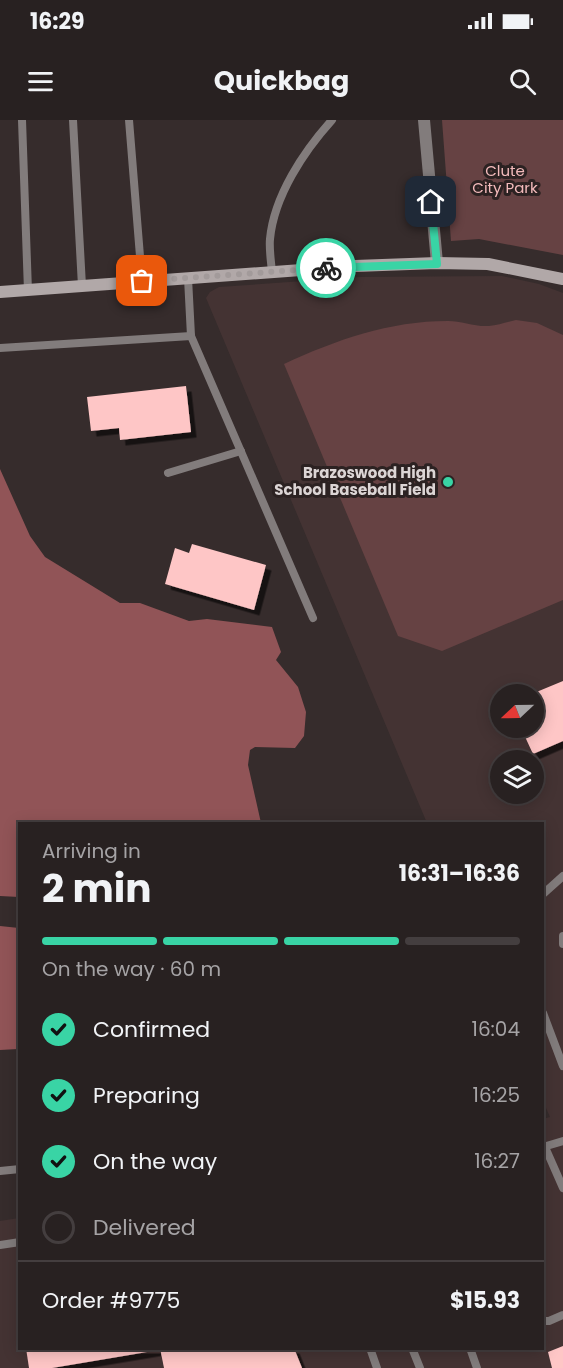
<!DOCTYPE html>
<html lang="en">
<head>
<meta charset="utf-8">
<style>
	:root { --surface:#282121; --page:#342e2e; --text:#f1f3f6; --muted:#a5a3a5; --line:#443e3f; --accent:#39d4a5 }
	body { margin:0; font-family:Poppins,sans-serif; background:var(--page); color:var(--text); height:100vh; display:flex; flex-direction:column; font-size:22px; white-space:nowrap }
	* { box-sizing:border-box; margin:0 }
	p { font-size:20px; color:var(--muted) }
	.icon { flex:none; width:33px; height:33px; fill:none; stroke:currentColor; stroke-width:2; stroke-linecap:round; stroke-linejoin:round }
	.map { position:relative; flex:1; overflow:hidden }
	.sheet { position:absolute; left:18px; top:702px; width:526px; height:528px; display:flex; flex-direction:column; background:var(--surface); border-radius:0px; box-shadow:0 3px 15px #0003,0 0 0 2px var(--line) }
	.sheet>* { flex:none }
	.needle { width:39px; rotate:248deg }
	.buttons { position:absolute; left:490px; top:564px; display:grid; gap:12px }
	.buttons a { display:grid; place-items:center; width:54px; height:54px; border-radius:50%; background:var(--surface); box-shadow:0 3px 15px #0003,0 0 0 2px var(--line); font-size:30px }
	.pin { position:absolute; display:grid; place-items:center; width:51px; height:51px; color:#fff; margin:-26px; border-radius:12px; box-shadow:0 3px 9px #0006 }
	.courier { position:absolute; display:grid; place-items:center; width:60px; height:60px; margin:-30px; border:4px solid #39d4a5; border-radius:50%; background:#fff; color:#222; box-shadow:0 2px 8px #0007 }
	.summary em { font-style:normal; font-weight:700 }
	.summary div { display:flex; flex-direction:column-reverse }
	.summary { display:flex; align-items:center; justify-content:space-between; height:102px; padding:0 24px }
	h1 { font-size:39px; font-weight:700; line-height:45px }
	.bar { display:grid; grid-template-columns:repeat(4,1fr); gap:9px 6px; align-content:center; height:72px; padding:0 24px }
	.bar i { height:8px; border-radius:4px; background:var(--line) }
	.bar .on { background:var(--accent) }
	.bar p { grid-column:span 4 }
	.line { display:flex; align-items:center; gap:15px; padding:0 24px; border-top:2px solid var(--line) }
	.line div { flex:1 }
	ol { padding:0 24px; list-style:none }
	li { display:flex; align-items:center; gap:18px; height:66px }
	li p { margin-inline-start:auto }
	li .icon { padding:6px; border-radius:50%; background:var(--accent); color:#111; stroke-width:4 }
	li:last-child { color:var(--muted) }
	li i { width:33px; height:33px; border:3px solid var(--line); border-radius:50% }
	.status { display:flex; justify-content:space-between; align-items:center; height:42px; padding:0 30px; background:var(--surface); direction:ltr }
	.status svg { height:16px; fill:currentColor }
	header { display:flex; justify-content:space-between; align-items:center; height:78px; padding:0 24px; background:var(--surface); font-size:27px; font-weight:700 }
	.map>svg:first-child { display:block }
</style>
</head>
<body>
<div class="status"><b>16:29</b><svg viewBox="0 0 49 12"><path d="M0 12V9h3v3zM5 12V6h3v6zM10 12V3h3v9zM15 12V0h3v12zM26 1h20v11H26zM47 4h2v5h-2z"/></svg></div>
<header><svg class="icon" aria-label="menu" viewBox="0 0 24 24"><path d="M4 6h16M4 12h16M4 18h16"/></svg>Quickbag<svg class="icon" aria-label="search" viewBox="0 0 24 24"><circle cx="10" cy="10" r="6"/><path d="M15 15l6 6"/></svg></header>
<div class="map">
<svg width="563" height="1248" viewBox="0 0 563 1248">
	<defs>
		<filter id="shadow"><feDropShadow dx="5.5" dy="5.5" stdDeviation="0" flood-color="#0009"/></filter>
	</defs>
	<rect width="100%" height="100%" fill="#362c2c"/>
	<path fill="#433" fill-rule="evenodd" d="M502,156l37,8 24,9v1075h-563v-147l19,-3 1,130h523v-229l7,-2 -7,-16v-277l-116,-1 -221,-525 4,-6 9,-5 141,-10zM501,574h33v34h-33zM501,640h33v34h-33z"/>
	<g fill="#664243">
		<polygon points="442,0 563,0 563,135 479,119 451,121"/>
		<path d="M516,200l21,3 26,12v265l-121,51 -44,-15 -114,-272c52,-24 105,-43 164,-43 13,0 27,6 41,5 9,-1 18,-4 27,-6z"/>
	</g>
	<g fill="#915457">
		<polygon points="0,349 30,416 45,437 120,483 140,483 189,501 207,499 272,507 281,532 276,540 298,567 306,592 304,616 295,628 255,627 250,630 248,645 261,703 20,704 19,777 0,776"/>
		<polygon points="0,806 19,808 18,929 0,930"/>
	</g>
	<g fill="#fec6c6" filter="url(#shadow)">
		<polygon points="186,266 191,312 120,320 119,308 91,311 87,277"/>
		<polygon points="192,424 266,445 254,490 165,464 175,428 189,433"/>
		<polygon points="563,561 563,621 533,634 521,608 534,608 534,573"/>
		<polygon points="563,1226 563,1248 552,1248 548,1232"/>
		<polygon points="26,1228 159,1228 159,1230 52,1248 29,1248"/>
		<polygon points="160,1228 294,1228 302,1248 164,1248"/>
	</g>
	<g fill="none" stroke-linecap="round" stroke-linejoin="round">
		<g stroke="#827c7c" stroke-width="8">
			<polyline points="22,0 28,171"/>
			<polyline points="73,0 82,166"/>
			<polyline points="129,0 142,161"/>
			<path d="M272,152c-1,-11 -3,-23 -2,-33 4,-43 34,-88 62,-119"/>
			<polyline points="188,158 191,216 313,498"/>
			<polyline points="0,228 191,216"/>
			<polyline points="168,353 241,331"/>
			<polyline points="543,774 563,756"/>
			<polyline points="563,816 563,824"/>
			<polyline points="543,893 563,946"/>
			<polyline points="543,1027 563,1021"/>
			<polyline points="545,1027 563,1068"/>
			<polyline points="0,1051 20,1049"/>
			<polyline points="0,1125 20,1122"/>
			<polyline points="543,1201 549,1201 563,1195"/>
			<polyline points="370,1228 377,1248"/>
			<polyline points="412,1228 420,1248"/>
			<polyline points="470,1228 477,1248"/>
		</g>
		<polyline stroke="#827c7c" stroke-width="12" points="424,0 437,143"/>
		<polyline stroke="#b1a8a8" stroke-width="12" points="0,172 355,146 437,143 488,144 563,159"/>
	</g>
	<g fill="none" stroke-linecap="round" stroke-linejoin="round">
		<polyline stroke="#a29a9a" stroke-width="6" stroke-dasharray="0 10.8" points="142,161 326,148"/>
		<polyline stroke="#39d4a5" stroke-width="8" points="326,148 437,144 431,82"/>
	</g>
	<circle fill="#39d4a5" stroke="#2c2222" stroke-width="2" cx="448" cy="362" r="6"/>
	<g text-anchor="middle" stroke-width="6" stroke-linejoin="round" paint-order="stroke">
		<g font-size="15" fill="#f3babb" stroke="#2c2222">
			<text x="505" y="56">Clute<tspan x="505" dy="17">City Park</tspan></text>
		</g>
		<g font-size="15" font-weight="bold" fill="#dcd5d5" stroke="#2c2222" text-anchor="end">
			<text x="436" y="358">Brazoswood High<tspan x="436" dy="17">School Baseball Field</tspan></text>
		</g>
	</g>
</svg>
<div class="buttons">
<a><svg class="needle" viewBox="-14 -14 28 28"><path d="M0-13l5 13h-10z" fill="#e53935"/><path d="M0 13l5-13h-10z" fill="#a5a3a5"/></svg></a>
<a><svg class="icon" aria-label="layers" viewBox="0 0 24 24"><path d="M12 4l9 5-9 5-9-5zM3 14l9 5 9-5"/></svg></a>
</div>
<div class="pin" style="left:142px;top:161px;background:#ea580c"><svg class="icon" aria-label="bag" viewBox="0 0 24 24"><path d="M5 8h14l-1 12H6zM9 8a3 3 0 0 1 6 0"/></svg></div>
<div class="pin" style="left:431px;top:82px;background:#1f2937"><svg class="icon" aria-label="home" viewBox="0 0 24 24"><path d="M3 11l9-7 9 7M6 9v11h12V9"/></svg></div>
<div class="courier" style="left:326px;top:148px"><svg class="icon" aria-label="bike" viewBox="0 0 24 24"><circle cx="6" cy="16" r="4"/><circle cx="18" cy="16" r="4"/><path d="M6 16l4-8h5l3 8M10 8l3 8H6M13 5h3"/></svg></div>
<section class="sheet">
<div class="summary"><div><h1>2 min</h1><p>Arriving in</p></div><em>16:31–16:36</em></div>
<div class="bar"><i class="on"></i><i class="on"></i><i class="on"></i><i></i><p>On the way · 60 m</p></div>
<ol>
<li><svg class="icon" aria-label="check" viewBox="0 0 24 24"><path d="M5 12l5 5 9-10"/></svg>Confirmed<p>16:04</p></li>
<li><svg class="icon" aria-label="check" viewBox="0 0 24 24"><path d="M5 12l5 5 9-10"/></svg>Preparing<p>16:25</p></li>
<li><svg class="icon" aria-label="check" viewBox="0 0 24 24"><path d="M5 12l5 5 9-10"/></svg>On the way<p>16:27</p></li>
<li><i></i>Delivered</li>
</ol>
<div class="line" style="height:78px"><div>Order #9775</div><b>$15.93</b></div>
</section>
</div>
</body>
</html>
